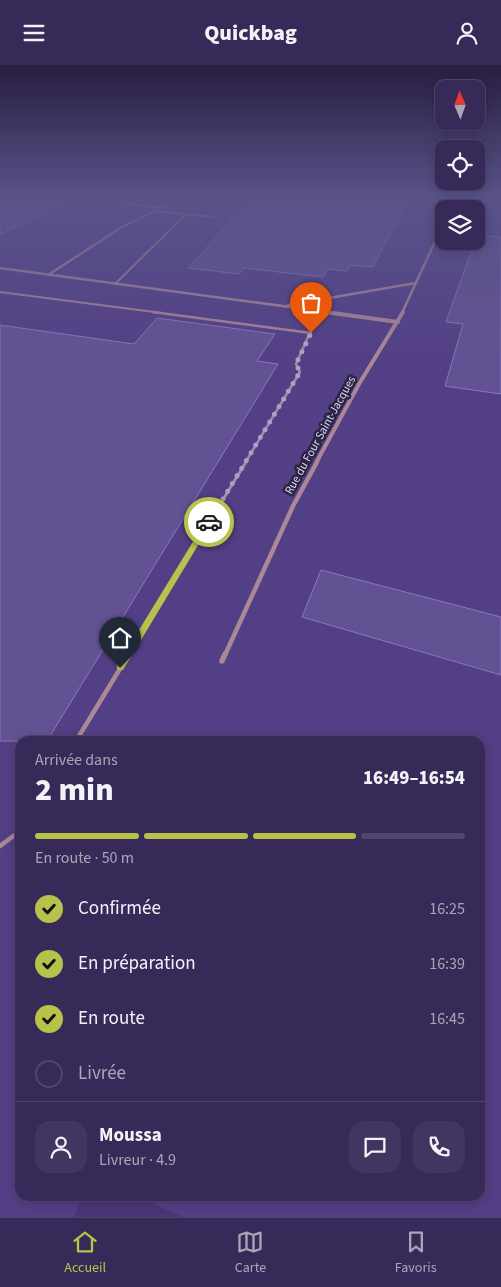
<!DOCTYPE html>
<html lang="fr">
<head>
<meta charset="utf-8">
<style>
	:root { --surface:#372958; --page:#423561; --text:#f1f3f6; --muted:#aaa6ba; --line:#51456e; --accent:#b6c249 }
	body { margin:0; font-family:"Source Sans 3",sans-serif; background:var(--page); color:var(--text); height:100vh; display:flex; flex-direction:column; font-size:19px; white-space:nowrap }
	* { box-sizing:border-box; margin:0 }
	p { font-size:16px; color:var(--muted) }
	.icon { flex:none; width:28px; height:28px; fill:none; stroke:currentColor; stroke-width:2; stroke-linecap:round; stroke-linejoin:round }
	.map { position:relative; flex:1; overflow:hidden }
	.drawer { position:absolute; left:15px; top:671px; width:470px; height:465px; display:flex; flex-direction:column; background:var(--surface); border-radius:15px; box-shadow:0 2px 12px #0003,0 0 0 1px var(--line) }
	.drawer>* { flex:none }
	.needle { width:32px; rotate:358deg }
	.controls { position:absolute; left:435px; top:15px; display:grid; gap:10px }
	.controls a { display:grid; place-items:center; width:50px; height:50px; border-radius:10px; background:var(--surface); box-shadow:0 2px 12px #0003,0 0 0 1px var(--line); font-size:25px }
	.pin { position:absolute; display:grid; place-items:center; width:42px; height:42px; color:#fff; margin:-51px -21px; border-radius:50% 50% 50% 0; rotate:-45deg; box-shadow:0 0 5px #0007 }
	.pin .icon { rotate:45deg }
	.courier { position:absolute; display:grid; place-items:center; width:50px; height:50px; margin:-25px; border:4px solid #b6c249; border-radius:50%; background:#fff; color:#222; box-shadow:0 1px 6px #0007 }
	.summary em { font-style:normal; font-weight:800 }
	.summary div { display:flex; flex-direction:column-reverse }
	.summary { display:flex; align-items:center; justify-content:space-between; height:85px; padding:0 20px }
	h1 { font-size:32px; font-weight:800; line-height:38px }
	.bar { display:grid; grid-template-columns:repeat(4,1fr); gap:8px 5px; align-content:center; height:60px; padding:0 20px }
	.bar i { height:6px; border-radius:4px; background:var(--line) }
	.bar .selected { background:var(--accent) }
	.bar p { grid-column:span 4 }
	.line { display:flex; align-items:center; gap:12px; padding:0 20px; border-top:1px solid var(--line) }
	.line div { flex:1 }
	.round { display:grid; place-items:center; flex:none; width:52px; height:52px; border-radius:15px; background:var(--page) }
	ol { padding:0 20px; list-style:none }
	li { display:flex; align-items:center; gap:15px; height:55px }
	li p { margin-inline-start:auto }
	li .icon { padding:5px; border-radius:50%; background:var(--accent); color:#111; stroke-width:4 }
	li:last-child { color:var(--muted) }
	li i { width:28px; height:28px; border:2px solid var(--line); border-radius:50% }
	header { display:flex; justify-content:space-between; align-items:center; height:65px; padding:0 20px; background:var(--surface); font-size:22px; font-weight:800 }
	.tab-bar { display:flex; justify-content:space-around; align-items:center; height:70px; border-top:1px solid var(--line); background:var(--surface); font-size:14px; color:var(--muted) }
	.tab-bar a { display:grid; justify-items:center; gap:2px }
	.tab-bar .selected { color:var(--accent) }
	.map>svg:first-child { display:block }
</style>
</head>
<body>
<header><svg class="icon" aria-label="menu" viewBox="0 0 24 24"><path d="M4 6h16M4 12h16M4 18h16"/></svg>Quickbag<svg class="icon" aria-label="person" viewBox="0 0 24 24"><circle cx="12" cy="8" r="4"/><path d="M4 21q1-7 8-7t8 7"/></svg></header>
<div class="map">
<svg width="501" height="1152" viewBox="0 0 501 1152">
	<rect width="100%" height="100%" fill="#493775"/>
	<path fill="#533f85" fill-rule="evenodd" d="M0,131h116l111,12 12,-12h262v1021h-318l-48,-21h345v-455h-460v455h62l-8,21h-74zM444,144h32v32h-32z"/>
	<g fill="#635293" stroke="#8978bc">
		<polygon points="0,131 55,131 57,134 70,135 0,170"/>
		<polygon points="254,131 410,131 373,202 351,200 347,206 328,204 323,212 244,203 239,209 188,203"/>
		<polygon points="477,170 501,172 501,329 445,321 463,259 446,257"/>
		<polygon points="157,253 275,269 257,296 278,299 47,676 0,676 0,260 134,279"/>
		<polygon points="321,505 501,552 501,610 302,552"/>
	</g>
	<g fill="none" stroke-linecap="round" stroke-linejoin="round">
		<g stroke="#ab8895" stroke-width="2">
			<polyline points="58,131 162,143"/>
			<polyline points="154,146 214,152"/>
			<polyline points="115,219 185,150"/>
			<polyline points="0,227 162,248"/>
			<polyline points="319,248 320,246"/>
		</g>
		<g stroke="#ab8895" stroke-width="2.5">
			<polyline points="153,247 311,268"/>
			<polyline points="245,398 300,307 296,299 319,247"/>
		</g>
		<polyline stroke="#ab8895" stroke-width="3" points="128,590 246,397"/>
		<g stroke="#ab8895" stroke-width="4.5">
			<polyline points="76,676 129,589"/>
			<polyline points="0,781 20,766"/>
		</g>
		<g stroke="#ab8895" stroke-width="2.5">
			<polyline points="450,144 455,131"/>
			<polyline points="0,203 335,248"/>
			<polyline points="48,210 122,162 169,139 175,131"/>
			<polyline points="288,240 416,218"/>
			<polyline points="402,248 444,157"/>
		</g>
		<g stroke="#ab8895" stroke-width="4">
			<polyline points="325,247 398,257"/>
			<polyline points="316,398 359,319 403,247"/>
		</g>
		<polyline stroke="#ab8895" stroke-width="4.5" points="225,590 293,441 317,397"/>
		<polyline stroke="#ab8895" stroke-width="5.5" points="222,596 225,589"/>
	</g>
	<linearGradient id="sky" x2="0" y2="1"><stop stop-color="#281e40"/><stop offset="0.45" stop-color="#595389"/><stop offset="1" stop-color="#595389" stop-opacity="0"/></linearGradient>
	<rect width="501" height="293" fill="url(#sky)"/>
	<polygon fill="#b6c249" points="209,455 212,457 123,605 117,605 117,601 205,457"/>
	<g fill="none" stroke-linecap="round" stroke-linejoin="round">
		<polyline stroke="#a99ecc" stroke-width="5" stroke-dasharray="0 9" points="209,457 300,307 296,299 311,268"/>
	</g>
	<g text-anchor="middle" stroke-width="5" stroke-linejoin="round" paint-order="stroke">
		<g font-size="12" fill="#ddd6fb" stroke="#2c2541">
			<text transform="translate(320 370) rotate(-61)" y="4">Rue du Four Saint-Jacques</text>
		</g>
	</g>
</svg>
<div class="controls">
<a><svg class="needle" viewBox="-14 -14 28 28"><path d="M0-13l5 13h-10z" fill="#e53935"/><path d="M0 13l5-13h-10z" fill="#aaa6ba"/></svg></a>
<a><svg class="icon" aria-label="locate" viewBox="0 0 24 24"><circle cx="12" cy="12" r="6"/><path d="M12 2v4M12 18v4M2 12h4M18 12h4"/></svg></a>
<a><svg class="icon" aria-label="layers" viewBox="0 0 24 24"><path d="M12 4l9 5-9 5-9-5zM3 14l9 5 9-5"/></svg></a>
</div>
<div class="pin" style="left:311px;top:268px;background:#ea580c"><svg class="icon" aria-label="bag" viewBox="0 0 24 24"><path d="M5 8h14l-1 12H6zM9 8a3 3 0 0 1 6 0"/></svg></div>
<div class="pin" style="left:120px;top:603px;background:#1f2937"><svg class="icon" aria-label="home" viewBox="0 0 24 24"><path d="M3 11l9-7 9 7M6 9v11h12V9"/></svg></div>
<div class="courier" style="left:209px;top:457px"><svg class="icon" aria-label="car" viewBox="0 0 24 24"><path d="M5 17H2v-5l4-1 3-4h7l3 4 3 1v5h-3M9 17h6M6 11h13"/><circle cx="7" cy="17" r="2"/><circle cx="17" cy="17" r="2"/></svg></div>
<section class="drawer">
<div class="summary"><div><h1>2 min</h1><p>Arrivée dans</p></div><em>16:49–16:54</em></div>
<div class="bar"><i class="selected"></i><i class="selected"></i><i class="selected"></i><i></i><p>En route · 50 m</p></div>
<ol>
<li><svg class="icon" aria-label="check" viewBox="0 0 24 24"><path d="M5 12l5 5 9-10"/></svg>Confirmée<p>16:25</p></li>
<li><svg class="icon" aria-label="check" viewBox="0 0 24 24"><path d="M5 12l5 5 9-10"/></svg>En préparation<p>16:39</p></li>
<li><svg class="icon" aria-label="check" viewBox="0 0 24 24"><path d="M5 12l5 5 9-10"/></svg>En route<p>16:45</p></li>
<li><i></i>Livrée</li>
</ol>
<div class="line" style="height:90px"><a class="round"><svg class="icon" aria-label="person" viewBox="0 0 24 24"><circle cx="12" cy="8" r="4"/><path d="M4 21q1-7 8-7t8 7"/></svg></a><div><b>Moussa</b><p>Livreur · 4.9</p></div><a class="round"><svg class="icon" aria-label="chat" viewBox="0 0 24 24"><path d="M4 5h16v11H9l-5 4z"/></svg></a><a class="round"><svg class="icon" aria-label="phone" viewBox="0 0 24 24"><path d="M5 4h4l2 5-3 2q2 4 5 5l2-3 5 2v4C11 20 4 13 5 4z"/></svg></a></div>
</section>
</div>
<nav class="tab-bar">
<a class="selected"><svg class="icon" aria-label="home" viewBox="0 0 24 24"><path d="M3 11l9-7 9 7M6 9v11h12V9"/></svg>Accueil</a>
<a><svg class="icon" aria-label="map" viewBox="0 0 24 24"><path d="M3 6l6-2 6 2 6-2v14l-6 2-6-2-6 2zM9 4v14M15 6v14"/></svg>Carte</a>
<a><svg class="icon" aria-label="saved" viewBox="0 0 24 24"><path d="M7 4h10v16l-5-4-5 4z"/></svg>Favoris</a>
</nav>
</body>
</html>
